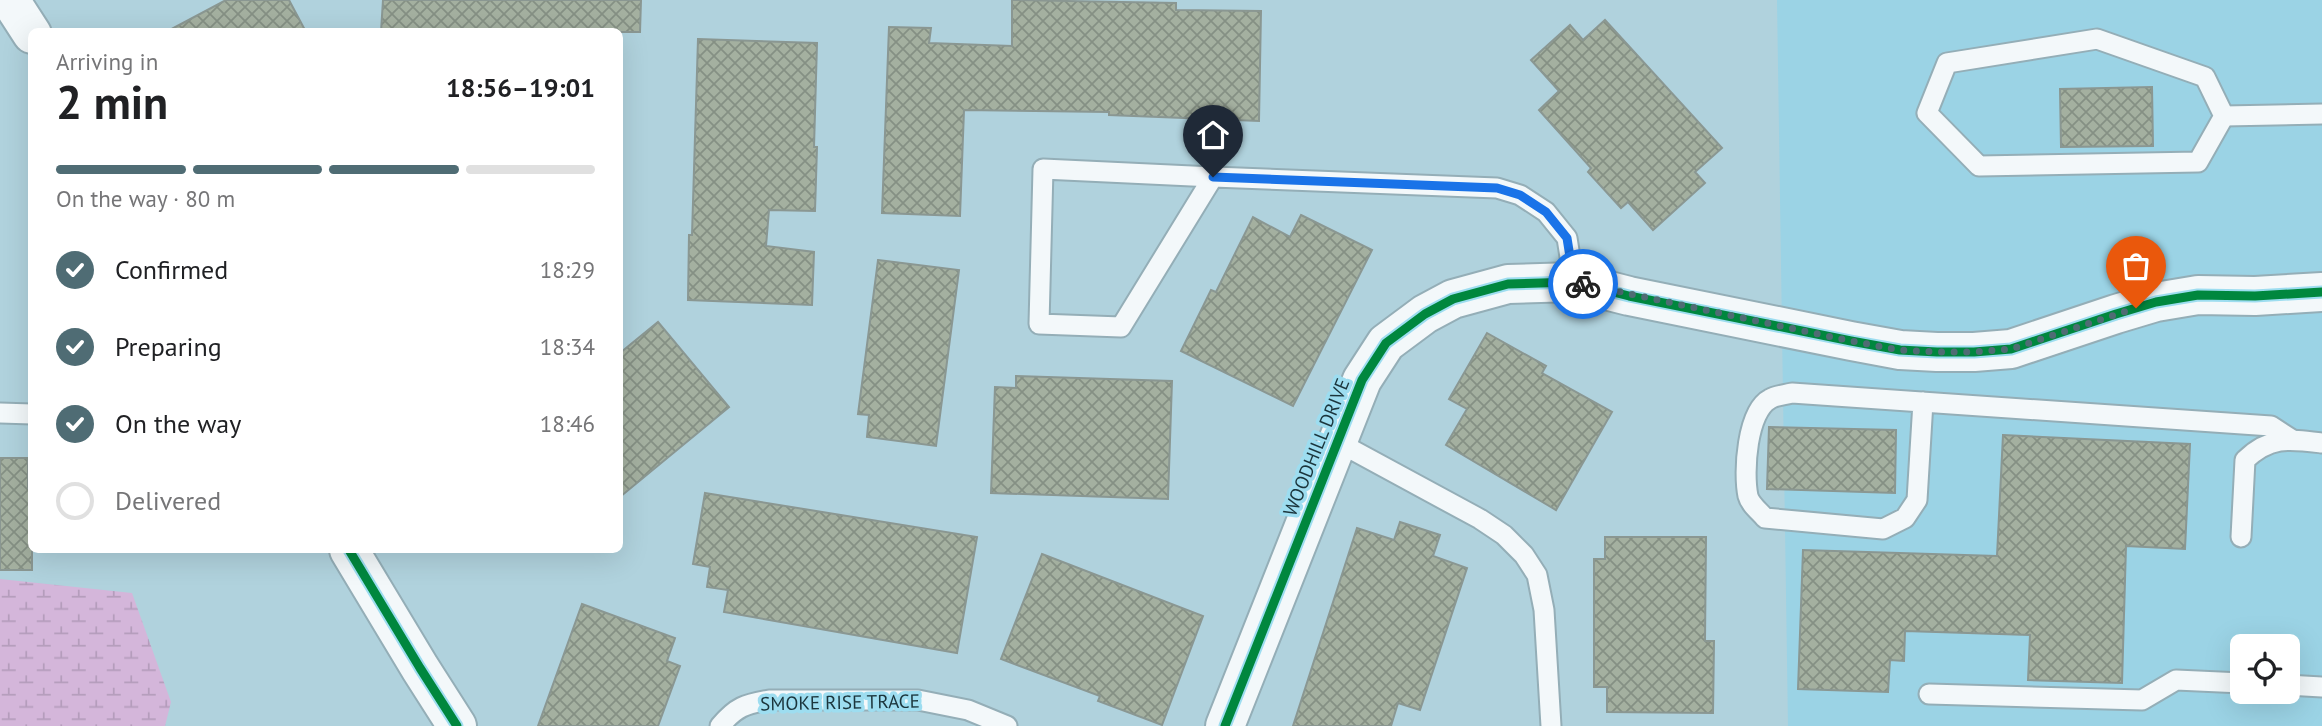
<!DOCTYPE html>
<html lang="en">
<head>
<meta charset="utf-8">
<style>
	:root { --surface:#fff; --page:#f2f2f2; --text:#202124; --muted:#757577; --line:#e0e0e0; --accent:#4f6c74 }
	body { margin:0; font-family:"PT Sans",sans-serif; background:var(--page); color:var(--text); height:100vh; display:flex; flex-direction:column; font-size:26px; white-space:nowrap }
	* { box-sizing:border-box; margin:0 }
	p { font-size:23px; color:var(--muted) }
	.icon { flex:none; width:38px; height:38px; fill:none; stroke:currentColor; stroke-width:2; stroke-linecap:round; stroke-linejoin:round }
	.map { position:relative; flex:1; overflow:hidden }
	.panel { position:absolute; left:28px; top:28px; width:595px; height:525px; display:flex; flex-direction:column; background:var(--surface); border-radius:10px; box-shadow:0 7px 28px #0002 }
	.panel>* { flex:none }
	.tools { position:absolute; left:2230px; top:634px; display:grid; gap:14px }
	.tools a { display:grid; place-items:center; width:70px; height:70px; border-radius:10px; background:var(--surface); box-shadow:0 7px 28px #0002; font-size:35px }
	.pin { position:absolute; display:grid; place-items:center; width:60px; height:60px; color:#fff; margin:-72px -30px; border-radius:50% 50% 50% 0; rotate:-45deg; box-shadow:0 0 7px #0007 }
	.pin .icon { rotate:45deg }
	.courier { position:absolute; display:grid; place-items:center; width:70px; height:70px; margin:-35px; border:5px solid #1a73e8; border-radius:50%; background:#fff; color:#222; box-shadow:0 2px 9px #0007 }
	.summary em { font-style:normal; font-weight:700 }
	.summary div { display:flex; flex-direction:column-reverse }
	.summary { display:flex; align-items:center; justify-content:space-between; height:119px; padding:0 28px }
	h1 { font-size:46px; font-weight:700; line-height:52px }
	.bar { display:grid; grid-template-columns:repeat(4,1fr); gap:10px 7px; align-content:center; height:84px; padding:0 28px }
	.bar i { height:9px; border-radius:5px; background:var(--line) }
	.bar .on { background:var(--accent) }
	.bar p { grid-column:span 4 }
	ol { padding:0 28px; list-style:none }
	li { display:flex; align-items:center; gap:21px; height:77px }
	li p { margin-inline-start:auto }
	li .icon { padding:7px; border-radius:50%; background:var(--accent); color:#fff; stroke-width:4 }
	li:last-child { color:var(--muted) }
	li i { width:38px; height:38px; border:4px solid var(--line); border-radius:50% }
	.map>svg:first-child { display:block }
</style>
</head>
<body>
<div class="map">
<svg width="2322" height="726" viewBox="0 0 2322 726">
	<defs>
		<pattern id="wetland-marsh" width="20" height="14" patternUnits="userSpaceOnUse" patternTransform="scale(1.75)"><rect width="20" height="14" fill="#d4b6da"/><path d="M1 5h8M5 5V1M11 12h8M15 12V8" fill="none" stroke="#b59dbc"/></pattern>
		<pattern id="building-cross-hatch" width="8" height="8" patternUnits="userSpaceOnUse" patternTransform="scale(1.75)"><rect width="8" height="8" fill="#a4b0a0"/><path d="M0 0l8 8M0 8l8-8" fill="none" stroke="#859084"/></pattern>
	</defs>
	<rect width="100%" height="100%" fill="#b0d2dd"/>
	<path fill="#9bd3e5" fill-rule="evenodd" d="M1777,0h545v726h-534zM2242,646h45v45h-45z"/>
	<polygon fill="url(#wetland-marsh)" points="0,579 132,593 171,702 165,726 0,726"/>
	<g fill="url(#building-cross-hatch)" stroke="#8a9792" stroke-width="2">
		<polygon points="226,0 289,0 306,32 166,32"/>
		<polygon points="383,0 641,0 640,32 381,32"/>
		<polygon points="1012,0 1176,3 1176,10 1261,11 1259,121 1109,115 1109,112 964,110 960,216 882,213 889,27 931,28 929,43 1012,46"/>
		<polygon points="1605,20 1722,148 1695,172 1705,183 1653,230 1628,202 1621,208 1588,172 1591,168 1539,110 1559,91 1531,60 1570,25 1583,40"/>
		<polygon points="698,39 817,43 814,147 817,147 815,211 769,210 766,246 814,252 812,305 688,300 689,235 692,235"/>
		<polygon points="2152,87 2153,146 2061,147 2060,89"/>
		<polygon points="1301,215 1372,250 1293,406 1181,351 1211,290 1216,292 1253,217 1290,237"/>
		<polygon points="878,260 959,270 936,446 867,437 869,415 858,414"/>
		<polygon points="658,322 729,407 620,497 620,353"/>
		<polygon points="1487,333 1546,366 1542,373 1612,412 1556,510 1446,445 1467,409 1449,399"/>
		<polygon points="1016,376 1172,381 1168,499 991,493 995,387 1016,388"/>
		<polygon points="1769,427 1896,430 1895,493 1767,489"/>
		<polygon points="2003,435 2190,444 2185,549 2126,546 2122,683 2028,680 2030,635 1905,631 1904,661 1890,660 1888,692 1798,689 1803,550 1997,556"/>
		<polygon points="0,458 28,458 28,488 32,488 32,570 0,570"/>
		<polygon points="705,493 977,537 957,653 724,612 728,590 707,587 710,567 693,564"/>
		<polygon points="1400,522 1440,535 1433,556 1467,568 1420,710 1398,703 1391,726 1293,726 1357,528 1394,540"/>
		<polygon points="1605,537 1706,537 1705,641 1714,641 1713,713 1607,712 1607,687 1594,687 1594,559 1605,559"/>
		<polygon points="1042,554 1203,616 1162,725 1098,701 1100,696 1001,659"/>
		<polygon points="582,604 675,638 667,661 680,666 658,726 538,726"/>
	</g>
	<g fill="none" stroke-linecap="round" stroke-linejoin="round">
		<g stroke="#94aeb7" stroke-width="23">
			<g id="service">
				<polygon points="2097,39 2205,77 2224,116 2198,162 1979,166 1927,113 1947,63"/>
				<polyline points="2224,116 2322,114"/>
				<polyline points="1213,177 1121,327 1039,324 1043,169 1213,177 1497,188 1520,195 1546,212 1567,238 1574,282"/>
				<path d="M1923,402l-6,98 -12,18 -22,11 -118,-11c-6,-7 -15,-14 -17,-22 -5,-24 -1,-85 22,-97 6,-4 15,-4 22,-6l479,33 20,13"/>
				<polyline points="0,413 32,414"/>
				<polyline points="1336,441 1480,519 1504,535 1524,555 1537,575 1544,610 1551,726"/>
				<path d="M2241,537l4,-77c25,-24 44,-21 77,-17"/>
				<polyline points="2287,685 2322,687"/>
				<polyline points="1929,694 2142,700 2176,680 2242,683"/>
				<path d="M720,726c16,-19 25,-22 49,-26h149l50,10 39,16"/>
			</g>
		</g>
		<g stroke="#94aeb7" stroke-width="42">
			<g id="minor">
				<polyline points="10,0 32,34"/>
				<polyline points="349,550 420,668 457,726"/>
				<polyline points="1225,726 1362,380 1386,343 1425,314 1453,299 1508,284 1574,282 1629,296 1851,341 1900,350 1937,352 1974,352 2011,349 2116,314 2156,302 2198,295 2255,296 2322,292"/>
			</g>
		</g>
		<use href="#service" stroke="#f3f8fa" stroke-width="19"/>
		<use href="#minor" stroke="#f3f8fa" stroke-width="38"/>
		<g stroke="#9dddf0" stroke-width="13">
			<g id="cycleway">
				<polyline points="349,550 420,668 457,726"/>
				<polyline points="1225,726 1362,380 1386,343 1425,314 1453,299 1508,284 1574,282 1629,296 1851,341 1900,350 1937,352 1974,352 2011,349 2116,314 2156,302 2198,295 2255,296 2322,292"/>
			</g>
		</g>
		<use href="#cycleway" stroke="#00873e" stroke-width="9"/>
	</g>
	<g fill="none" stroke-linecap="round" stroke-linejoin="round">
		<polyline stroke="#4f6c74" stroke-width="7" stroke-dasharray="0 12.6" points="1583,284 1851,341 1900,350 1937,352 1974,352 2011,349 2136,308"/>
		<polyline stroke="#1a73e8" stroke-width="9" points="1213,177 1497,188 1520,195 1546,212 1567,238 1574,282 1583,284"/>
	</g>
	<g text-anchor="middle" stroke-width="7" stroke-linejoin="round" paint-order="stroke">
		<g font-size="19" fill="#1b353c" stroke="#9dddf0">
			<text transform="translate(1316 447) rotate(-68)" y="7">WOODHILL DRIVE</text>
			<text transform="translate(840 702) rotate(-1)" y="7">SMOKE RISE TRACE</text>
		</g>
	</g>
</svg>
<div class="tools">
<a><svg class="icon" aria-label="locate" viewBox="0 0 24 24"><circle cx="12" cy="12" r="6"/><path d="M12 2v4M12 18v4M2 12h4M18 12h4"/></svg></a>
</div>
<div class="pin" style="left:2136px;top:308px;background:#ea580c"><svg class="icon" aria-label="bag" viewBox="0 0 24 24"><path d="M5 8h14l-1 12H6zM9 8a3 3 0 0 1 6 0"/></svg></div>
<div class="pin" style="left:1213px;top:177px;background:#1f2937"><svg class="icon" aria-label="home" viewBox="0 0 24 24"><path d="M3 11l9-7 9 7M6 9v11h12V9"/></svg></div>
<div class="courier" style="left:1583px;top:284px"><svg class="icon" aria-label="bike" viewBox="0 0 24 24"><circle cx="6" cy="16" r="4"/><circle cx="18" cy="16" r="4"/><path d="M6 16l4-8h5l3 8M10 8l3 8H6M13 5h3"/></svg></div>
<section class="panel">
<div class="summary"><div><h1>2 min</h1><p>Arriving in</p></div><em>18:56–19:01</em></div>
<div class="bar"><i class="on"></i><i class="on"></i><i class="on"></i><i></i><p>On the way · 80 m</p></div>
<ol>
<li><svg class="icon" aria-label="check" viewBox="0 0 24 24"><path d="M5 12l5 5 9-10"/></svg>Confirmed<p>18:29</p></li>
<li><svg class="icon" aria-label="check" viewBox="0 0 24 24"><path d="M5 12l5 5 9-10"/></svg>Preparing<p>18:34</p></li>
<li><svg class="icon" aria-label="check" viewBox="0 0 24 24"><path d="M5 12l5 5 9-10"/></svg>On the way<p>18:46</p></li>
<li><i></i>Delivered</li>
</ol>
</section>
</div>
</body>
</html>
